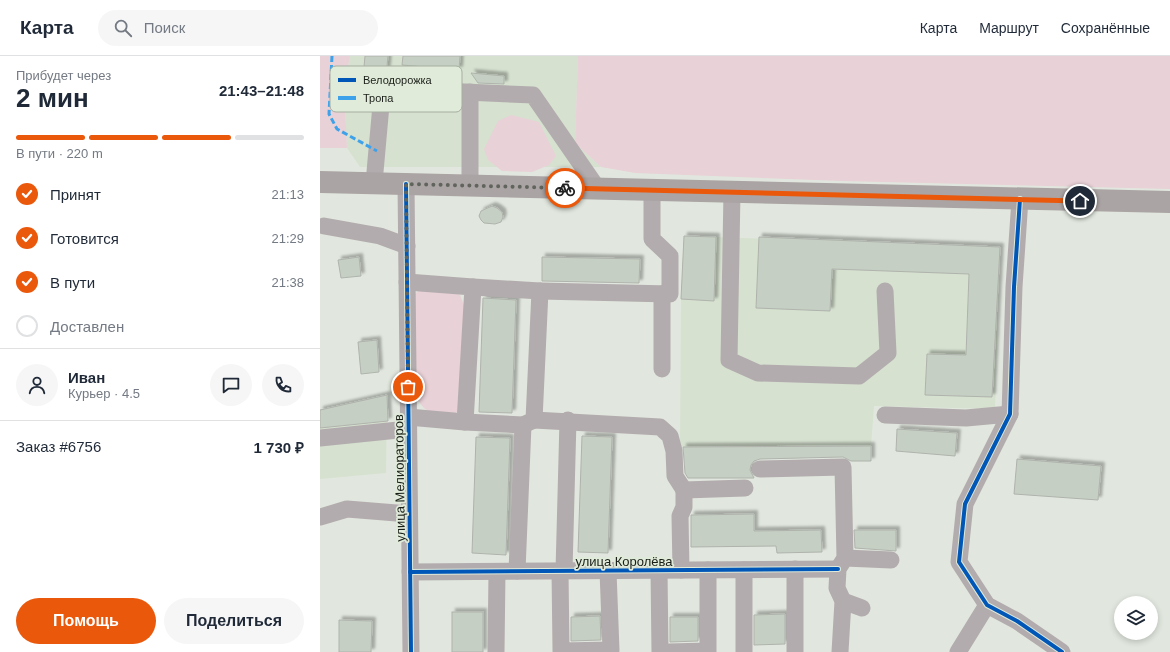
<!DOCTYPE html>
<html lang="ru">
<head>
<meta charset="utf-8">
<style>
	:root { --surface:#fff; --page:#f6f6f7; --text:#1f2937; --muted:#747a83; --line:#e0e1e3; --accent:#ea580c }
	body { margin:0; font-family:Arial,sans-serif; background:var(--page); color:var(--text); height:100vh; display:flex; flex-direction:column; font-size:15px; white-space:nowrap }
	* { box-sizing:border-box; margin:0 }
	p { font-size:13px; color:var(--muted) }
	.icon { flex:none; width:22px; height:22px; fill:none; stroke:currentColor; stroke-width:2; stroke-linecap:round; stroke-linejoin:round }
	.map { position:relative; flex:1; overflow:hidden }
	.details { display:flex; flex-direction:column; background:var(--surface); width:320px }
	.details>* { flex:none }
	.buttons { position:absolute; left:794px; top:540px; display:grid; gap:8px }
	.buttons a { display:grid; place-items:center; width:44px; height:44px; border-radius:50%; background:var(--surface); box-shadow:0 2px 6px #0003; font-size:20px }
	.pin { position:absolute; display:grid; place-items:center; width:34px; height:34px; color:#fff; margin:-17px; border:2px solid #fff; border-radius:50%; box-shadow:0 1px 4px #0007 }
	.courier { position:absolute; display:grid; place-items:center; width:40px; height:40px; margin:-20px; border:3px solid #ea580c; border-radius:50%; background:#fff; color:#222; box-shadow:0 1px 5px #0007 }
	.overview em { font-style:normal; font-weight:600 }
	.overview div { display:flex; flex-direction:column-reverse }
	.overview { display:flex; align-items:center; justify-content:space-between; height:68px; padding:0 16px }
	h1 { font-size:26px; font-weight:600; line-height:30px }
	.bar { display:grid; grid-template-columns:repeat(4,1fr); gap:6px 4px; align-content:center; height:48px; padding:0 16px }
	.bar i { height:5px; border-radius:3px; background:var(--line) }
	.bar .on { background:var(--accent) }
	.bar p { grid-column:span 4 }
	.line { display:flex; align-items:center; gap:10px; padding:0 16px; border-top:1px solid var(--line) }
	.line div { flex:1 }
	.round { display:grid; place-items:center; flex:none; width:42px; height:42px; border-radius:21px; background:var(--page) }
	ol { padding:0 16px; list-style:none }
	li { display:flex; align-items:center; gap:12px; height:44px }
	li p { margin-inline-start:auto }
	li .icon { padding:4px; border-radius:50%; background:var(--accent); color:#fff; stroke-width:4 }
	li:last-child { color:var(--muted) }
	li i { width:22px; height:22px; border:2px solid var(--line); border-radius:50% }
	.button { display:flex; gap:8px; margin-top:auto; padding:8px 16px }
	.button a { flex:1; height:46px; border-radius:24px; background:var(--accent); color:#fff; font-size:16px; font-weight:600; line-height:46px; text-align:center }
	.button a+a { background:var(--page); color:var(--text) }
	header { display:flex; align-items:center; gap:24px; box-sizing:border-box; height:56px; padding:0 20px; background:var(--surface); border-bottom:1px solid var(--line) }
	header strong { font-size:19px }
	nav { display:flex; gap:22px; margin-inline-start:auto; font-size:14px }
	.search { width:280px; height:36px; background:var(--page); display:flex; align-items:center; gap:10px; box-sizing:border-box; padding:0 14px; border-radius:22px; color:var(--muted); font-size:15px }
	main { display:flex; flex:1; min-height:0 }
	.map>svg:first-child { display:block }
</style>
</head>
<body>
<header>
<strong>Карта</strong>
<div class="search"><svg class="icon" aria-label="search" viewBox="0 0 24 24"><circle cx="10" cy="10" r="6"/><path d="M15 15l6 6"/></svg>Поиск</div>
<nav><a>Карта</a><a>Маршрут</a><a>Сохранённые</a></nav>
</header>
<main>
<section class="details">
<div class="overview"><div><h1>2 мин</h1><p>Прибудет через</p></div><em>21:43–21:48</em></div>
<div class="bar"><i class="on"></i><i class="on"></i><i class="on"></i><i></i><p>В пути · 220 m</p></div>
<ol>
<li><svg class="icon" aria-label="check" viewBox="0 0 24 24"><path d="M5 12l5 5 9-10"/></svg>Принят<p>21:13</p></li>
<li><svg class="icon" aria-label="check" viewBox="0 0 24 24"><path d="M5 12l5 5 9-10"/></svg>Готовится<p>21:29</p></li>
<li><svg class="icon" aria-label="check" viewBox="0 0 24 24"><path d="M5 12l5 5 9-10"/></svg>В пути<p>21:38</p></li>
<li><i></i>Доставлен</li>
</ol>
<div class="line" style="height:72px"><a class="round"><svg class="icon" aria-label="person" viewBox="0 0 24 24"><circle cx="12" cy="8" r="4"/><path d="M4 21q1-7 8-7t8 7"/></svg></a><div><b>Иван</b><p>Курьер · 4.5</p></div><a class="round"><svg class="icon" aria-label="chat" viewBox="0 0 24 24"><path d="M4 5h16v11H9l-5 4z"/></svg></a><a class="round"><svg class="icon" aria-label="phone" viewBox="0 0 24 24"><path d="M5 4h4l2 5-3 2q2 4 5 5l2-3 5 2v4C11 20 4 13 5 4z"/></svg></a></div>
<div class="line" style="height:52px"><div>Заказ #6756</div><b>1 730 ₽</b></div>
<div class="button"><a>Помощь</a><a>Поделиться</a></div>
</section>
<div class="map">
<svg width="850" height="596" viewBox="0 0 850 596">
	<defs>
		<filter id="shadow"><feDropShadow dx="3.5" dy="-3.5" stdDeviation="1" flood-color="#0004"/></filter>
	</defs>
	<rect width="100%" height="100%" fill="#e1e7de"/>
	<g fill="#d6e1d0">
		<polygon points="30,0 258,0 255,87 281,111 40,111 27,92 24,31"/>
		<polygon points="364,180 680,191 675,353 554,350 551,390 360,391 361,243"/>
		<polygon points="67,339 66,417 0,423 0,354"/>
	</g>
	<g fill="#e8d1d7">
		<polygon points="0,0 30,0 24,31 27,92 0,92"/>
		<polygon points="258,0 850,0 850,133 522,125 315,117 281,111 255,87"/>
		<polygon points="191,59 219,66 236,100 229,109 212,116 182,115 168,104 164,93 178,65"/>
		<path d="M100,234h31l9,5 5,13 -6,102 -5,4c-18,-1 -28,2 -37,-16l-4,-103z"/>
	</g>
	<g fill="#c6cfc3" stroke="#afb3ac" filter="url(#shadow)">
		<polygon points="45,0 68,0 65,30 62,34 42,32"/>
		<polygon points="83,0 140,0 139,14 82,9"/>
		<polygon points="151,17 184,20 184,28 158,27"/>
		<polygon points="172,150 177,152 182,156 183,161 181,166 175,168 164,167 161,164 159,160 161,155"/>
		<polygon points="364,180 396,181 394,245 361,243"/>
		<polygon points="439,181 680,191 672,341 605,339 607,298 646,299 649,218 512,213 510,255 436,252"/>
		<polygon points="39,201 41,220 21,222 18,204"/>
		<polygon points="222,201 320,203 319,227 222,225"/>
		<polygon points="163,242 196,244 192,357 159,356"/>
		<polygon points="57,284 59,316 41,318 38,286"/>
		<polygon points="67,339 68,365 0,372 0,354"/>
		<polygon points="577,373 637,377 635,400 576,395"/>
		<polygon points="262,380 292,381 288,497 258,496"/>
		<polygon points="156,381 190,382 186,499 152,497"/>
		<polygon points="551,390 551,405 531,405 523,401 440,403 434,405 431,409 430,414 434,422 368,422 365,417 363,391"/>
		<polygon points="697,403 781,410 778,444 694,438"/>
		<polygon points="434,458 434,475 501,474 502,496 457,497 456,490 371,491 371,459"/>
		<polygon points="534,474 576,474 576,495 535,492"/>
		<rect x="132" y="556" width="31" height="40"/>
		<polygon points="465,558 465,588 434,589 434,559"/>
		<polygon points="280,560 281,584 251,585 251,561"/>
		<polygon points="350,561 378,561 378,585 350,586"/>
		<polygon points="19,564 52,565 51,596 19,596"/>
	</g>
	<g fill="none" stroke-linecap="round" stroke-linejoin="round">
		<g stroke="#b3acae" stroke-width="17">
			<polyline points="54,127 61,49 76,33 213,39 278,133"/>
			<polyline points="86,128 91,596"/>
			<polyline points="150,130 150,36"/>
			<polyline points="412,136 409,304 438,317 539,320 568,297 565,235"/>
			<polyline points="700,143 694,231 690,358 645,448 639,506 667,549 697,565 742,596"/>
			<polyline points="4,170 60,180 87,190"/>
			<polyline points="87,226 153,231 145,366 88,361"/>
			<polyline points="220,235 350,238 350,200 332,183 332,134"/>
			<polyline points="342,313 342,238"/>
			<polyline points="565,359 646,362 690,358"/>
			<polyline points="214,364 340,371 350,380 354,395 355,420 364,434 425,432"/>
			<polyline points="145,366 203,369 214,364 220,235 153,231"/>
			<polyline points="0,382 88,373"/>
			<polyline points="440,413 523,411 525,502 518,513 517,532 523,545 520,596"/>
			<polyline points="0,461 27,453 89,458"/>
			<polyline points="525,502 571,504"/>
			<polyline points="339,514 340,596"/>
			<polyline points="361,514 360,460 364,451 364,434"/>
			<polyline points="197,515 203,369"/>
			<polyline points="240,515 241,595 291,594 288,515"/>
			<polyline points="244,515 248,364"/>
			<polyline points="90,516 518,513"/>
			<polyline points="523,545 542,552"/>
			<polyline points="176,596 177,516"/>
			<polyline points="349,596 388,595 388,514"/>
			<polyline points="424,596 424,514"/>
			<polyline points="475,596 475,513"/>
			<polyline points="638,596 667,549"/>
		</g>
		<polyline stroke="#aba4a5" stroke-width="22" points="0,126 850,146"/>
		<polyline stroke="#3da2ea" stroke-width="3" stroke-dasharray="6 3" stroke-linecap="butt" points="12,0 9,58 17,73 57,95"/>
		<g stroke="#e0ebda" stroke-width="6">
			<g id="cycleway">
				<polyline points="86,128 91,596"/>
				<polyline points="700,143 694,231 690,358 645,448 639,506 667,549 697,565 742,596"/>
				<polyline points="90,516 518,513"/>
			</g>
		</g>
		<use href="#cycleway" stroke="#0057b8" stroke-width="4"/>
	</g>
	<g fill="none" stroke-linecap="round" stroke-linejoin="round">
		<polyline stroke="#60645d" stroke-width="4" stroke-dasharray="0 7.2" points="88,331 86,128 245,132"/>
		<polyline stroke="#ea580c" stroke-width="5" points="245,132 760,145"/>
	</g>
	<g text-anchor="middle" stroke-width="3.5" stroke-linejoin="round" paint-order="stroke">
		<g font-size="13" fill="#1a1e18" stroke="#e0ebda">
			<text transform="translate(79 422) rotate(-91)" y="5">улица Мелиораторов</text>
			<text x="304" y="510">улица Королёва</text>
		</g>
	</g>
	<rect x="10" y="10" width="132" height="46" rx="6" fill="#e0ebda" stroke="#a5aea0" stroke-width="1"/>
	<rect x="18" y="22" width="18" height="4" fill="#0057b8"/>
	<rect x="18" y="40" width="18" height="4" fill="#3da2ea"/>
	<g font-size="11" fill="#1a1e18">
		<text x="43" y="28">Велодорожка</text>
		<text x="43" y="46">Тропа</text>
	</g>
</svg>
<div class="buttons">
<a><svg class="icon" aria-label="layers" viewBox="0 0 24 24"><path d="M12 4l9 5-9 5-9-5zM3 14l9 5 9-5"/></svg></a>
</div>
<div class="pin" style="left:88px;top:331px;background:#ea580c"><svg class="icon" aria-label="bag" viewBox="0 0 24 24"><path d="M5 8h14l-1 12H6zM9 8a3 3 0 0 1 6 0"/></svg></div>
<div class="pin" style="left:760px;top:145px;background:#1f2937"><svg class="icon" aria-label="home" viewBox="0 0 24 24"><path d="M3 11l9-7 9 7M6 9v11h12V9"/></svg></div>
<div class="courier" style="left:245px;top:132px"><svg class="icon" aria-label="bike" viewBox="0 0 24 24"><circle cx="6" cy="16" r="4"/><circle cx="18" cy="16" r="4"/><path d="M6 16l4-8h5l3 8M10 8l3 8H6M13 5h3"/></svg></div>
</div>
</main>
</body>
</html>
